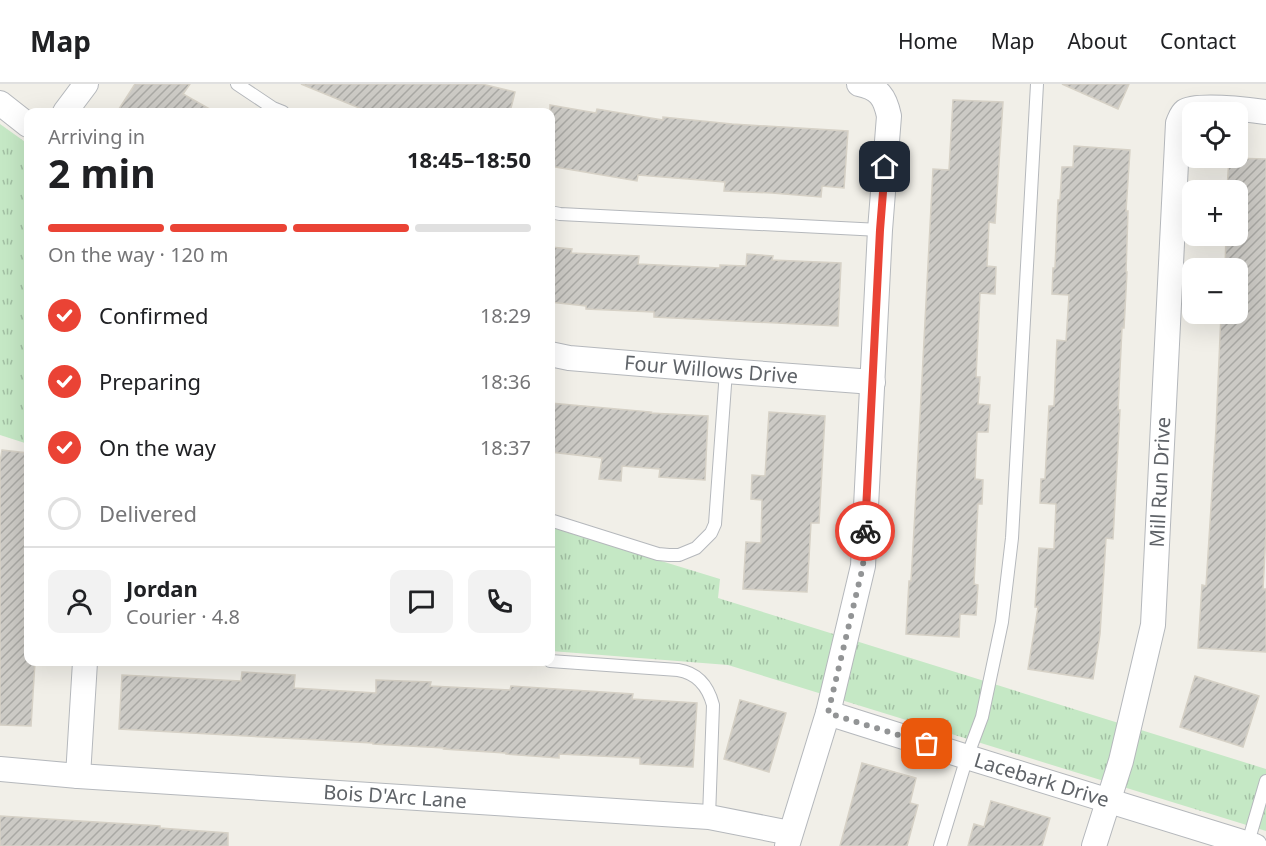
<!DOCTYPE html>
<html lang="en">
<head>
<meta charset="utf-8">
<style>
	:root { --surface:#fff; --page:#f2f2f2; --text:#202124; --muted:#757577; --line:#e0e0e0; --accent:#ea4335 }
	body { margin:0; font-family:"Noto Sans",sans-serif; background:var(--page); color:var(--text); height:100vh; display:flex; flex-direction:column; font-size:22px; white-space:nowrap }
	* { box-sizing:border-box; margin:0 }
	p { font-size:20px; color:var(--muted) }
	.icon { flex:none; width:33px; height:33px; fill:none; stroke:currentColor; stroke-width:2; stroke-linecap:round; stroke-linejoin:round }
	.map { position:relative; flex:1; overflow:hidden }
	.drawer { position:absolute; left:24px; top:24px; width:531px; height:558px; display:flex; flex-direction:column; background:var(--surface); border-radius:12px; box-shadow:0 6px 24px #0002 }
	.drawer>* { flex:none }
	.controls { position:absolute; left:1182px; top:18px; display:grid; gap:12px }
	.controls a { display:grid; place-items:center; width:66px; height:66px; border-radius:12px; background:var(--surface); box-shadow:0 6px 24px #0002; font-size:30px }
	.pin { position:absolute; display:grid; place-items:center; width:51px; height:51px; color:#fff; margin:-26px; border-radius:12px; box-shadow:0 3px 9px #0006 }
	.courier { position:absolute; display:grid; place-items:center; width:60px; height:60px; margin:-30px; border:4px solid #ea4335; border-radius:50%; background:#fff; color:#222; box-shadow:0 2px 8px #0007 }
	.headline em { font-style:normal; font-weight:700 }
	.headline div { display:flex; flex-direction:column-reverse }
	.headline { display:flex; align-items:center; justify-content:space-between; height:102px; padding:0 24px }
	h1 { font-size:39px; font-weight:700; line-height:45px }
	.bar { display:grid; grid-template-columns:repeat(4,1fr); gap:9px 6px; align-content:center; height:72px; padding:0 24px }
	.bar i { height:8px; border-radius:4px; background:var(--line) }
	.bar .active { background:var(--accent) }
	.bar p { grid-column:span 4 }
	.line { display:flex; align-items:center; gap:15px; padding:0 24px; border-top:2px solid var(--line) }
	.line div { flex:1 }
	.round { display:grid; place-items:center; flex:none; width:63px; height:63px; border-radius:12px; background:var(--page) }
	ol { padding:0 24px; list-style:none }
	li { display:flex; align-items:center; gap:18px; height:66px }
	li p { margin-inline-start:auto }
	li .icon { padding:6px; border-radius:50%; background:var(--accent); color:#fff; stroke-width:4 }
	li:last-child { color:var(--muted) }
	li i { width:33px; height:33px; border:3px solid var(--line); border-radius:50% }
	header { display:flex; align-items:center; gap:36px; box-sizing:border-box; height:84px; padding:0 30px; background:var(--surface); border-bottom:2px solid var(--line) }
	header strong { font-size:28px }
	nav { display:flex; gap:33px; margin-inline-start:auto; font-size:21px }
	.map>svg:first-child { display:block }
</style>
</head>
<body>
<header>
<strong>Map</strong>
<nav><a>Home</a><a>Map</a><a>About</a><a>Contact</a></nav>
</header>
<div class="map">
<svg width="1266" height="762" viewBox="0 0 1266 762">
	<defs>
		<pattern id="park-tufts" width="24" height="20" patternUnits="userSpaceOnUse" patternTransform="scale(1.5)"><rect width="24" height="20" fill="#c5e8c5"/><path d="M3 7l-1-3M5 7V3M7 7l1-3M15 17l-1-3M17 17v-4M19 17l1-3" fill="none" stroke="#a3c0a4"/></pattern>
		<pattern id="building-hatch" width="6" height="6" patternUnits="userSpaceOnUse" patternTransform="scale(1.5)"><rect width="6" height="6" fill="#cccac5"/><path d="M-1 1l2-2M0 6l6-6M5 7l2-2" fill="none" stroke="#a9a8a4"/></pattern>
	</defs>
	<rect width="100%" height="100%" fill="#f1efe8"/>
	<g fill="url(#park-tufts)">
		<polygon points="0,40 28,60 28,360 0,351"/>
		<polygon points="550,443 720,495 718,514 1266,685 1266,747 728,581 551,567"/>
	</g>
	<g fill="url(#building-hatch)" stroke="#d6d1c6" stroke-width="1.5">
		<polygon points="135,0 190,0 183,10 215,28 117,28"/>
		<polygon points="301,0 482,0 515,8 510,28 369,28"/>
		<polygon points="1062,0 1129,0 1118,25"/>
		<polygon points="953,16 1003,18 995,139 989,138 987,182 996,183 995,210 980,209 976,293 980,293 978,320 990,321 988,348 977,348 975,395 983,396 982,420 978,420 974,500 978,501 976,531 960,530 959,553 906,550 909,497 911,497 915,428 933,85 949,86"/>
		<polygon points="550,21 596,29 597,25 663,36 663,33 732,40 848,47 844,104 822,102 821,113 772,109 724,107 725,98 638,91 637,97 550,82"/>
		<polygon points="1074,62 1130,66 1126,127 1128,127 1126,188 1127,188 1124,244 1122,244 1118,326 1120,326 1113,455 1106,454 1100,550 1093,595 1028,585 1038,523 1035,523 1039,464 1054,465 1056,420 1040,419 1041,395 1045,395 1049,322 1054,322 1057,256 1066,257 1069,211 1052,210 1053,184 1055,184 1058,116 1060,116 1062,83 1073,83"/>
		<polygon points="1229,74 1266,75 1266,449 1263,505 1266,505 1266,568 1198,564 1202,501 1206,502 1216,345 1221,230 1238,230 1238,184 1225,184 1226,152 1238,152 1238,106 1227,106"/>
		<polygon points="550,163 572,165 571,169 639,172 638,180 720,184 720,181 746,182 747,170 773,172 772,176 841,179 838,242 654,233 654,228 586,225 586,222 550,218"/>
		<polygon points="550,319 651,328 650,329 708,332 705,396 659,393 660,385 622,382 621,397 599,395 602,374 550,368"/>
		<polygon points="769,328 825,332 819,439 811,439 807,508 743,505 746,458 761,459 762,416 751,415 752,391 765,392"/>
		<polygon points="2,366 28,369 28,578 35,578 31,642 0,641 0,378"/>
		<polygon points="242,588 295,591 294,604 376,609 376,596 431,598 430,602 510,606 511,602 633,610 632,615 697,619 693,683 640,680 640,674 559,670 559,674 506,670 506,669 444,665 445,664 373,660 373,659 119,645 122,591 241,597"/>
		<polygon points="1195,592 1259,612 1243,663 1180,643"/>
		<polygon points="740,616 786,629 769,688 724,675"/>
		<polygon points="862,679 916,694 910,719 918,721 907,762 840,762"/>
		<polygon points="991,717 1050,734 1042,762 968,762 974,740 984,743"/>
		<polygon points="0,732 160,742 160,744 228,749 228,762 0,762"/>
	</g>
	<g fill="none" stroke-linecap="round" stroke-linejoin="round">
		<g stroke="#b5b8bc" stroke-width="14">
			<g id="service">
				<polyline points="237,0 273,24 283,28"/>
				<polyline points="550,128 560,130 880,146"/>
				<polyline points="550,436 658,470 669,471 679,471 696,464 711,449 715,440 726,287"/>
				<path d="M550,577l128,9c19,3 30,16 35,35l-4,112"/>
				<polyline points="940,762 967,673 982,633 1002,538 1012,454 1037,0"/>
				<polyline points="1247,762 1266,697"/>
			</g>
		</g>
		<g stroke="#b5b8bc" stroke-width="26">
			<g id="minor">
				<polyline points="0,19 28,41"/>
				<polyline points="65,28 86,0"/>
				<path id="s1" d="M550,270l19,4 157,13 147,11"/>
				<path id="s2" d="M828,629l139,44 288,89"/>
				<path id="s3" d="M0,685l78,7 631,41 81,16"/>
				<polyline points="78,692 85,578"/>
				<path d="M787,762l41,-133 35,-147 17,-336 9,-114c-4,-19 -10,-28 -30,-32"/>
				<path id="s4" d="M1094,762l27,-85 32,-136 25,-502c2,-4 3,-9 7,-12 11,-8 66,-1 81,1"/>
			</g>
		</g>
		<use href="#service" stroke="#fff" stroke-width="12"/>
		<use href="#minor" stroke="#fff" stroke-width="24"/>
	</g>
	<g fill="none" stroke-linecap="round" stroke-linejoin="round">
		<polyline stroke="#929495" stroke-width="6" stroke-dasharray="0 10.8" points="865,447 863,482 828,629 927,660"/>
		<polyline stroke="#ea4335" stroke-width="8" points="865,447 880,146 885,83"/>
	</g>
	<g text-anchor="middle" stroke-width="4.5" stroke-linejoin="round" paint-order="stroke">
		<g font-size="20" fill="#5f6368" stroke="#fff">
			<text dy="7" stroke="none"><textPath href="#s1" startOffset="162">Four Willows Drive</textPath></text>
			<text dy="7" stroke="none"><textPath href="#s4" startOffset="372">Mill Run Drive</textPath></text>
			<text dy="7" stroke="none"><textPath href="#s2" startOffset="224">Lacebark Drive</textPath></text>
			<text dy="7" stroke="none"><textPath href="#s3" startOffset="396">Bois D'Arc Lane</textPath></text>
		</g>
	</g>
</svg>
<div class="controls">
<a><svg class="icon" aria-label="locate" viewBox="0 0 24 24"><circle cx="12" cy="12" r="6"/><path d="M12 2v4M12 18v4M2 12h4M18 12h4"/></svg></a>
<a>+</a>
<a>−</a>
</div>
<div class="pin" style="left:927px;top:660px;background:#ea580c"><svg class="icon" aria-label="bag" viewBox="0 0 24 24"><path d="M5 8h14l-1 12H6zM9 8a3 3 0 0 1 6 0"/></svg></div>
<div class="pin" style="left:885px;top:83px;background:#1f2937"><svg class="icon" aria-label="home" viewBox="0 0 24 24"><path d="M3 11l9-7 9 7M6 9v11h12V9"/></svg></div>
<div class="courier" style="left:865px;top:447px"><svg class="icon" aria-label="bike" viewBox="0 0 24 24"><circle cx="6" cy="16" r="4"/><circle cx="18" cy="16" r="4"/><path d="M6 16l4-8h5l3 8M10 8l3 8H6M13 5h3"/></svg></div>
<section class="drawer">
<div class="headline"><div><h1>2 min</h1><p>Arriving in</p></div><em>18:45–18:50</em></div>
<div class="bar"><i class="active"></i><i class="active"></i><i class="active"></i><i></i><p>On the way · 120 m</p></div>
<ol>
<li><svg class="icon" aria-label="check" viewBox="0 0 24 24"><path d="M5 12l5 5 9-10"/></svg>Confirmed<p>18:29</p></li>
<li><svg class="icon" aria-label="check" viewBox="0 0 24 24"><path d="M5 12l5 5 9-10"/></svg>Preparing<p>18:36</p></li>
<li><svg class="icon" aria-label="check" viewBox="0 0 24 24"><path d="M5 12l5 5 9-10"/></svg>On the way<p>18:37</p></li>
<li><i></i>Delivered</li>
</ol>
<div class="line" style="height:108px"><a class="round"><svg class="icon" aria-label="person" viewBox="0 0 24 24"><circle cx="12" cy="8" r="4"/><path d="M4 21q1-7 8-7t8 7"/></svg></a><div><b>Jordan</b><p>Courier · 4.8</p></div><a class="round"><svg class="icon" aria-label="chat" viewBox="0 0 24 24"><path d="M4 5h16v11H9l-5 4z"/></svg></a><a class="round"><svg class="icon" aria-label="phone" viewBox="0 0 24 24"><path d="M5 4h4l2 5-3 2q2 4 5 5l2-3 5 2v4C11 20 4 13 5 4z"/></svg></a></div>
</section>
</div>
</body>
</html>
